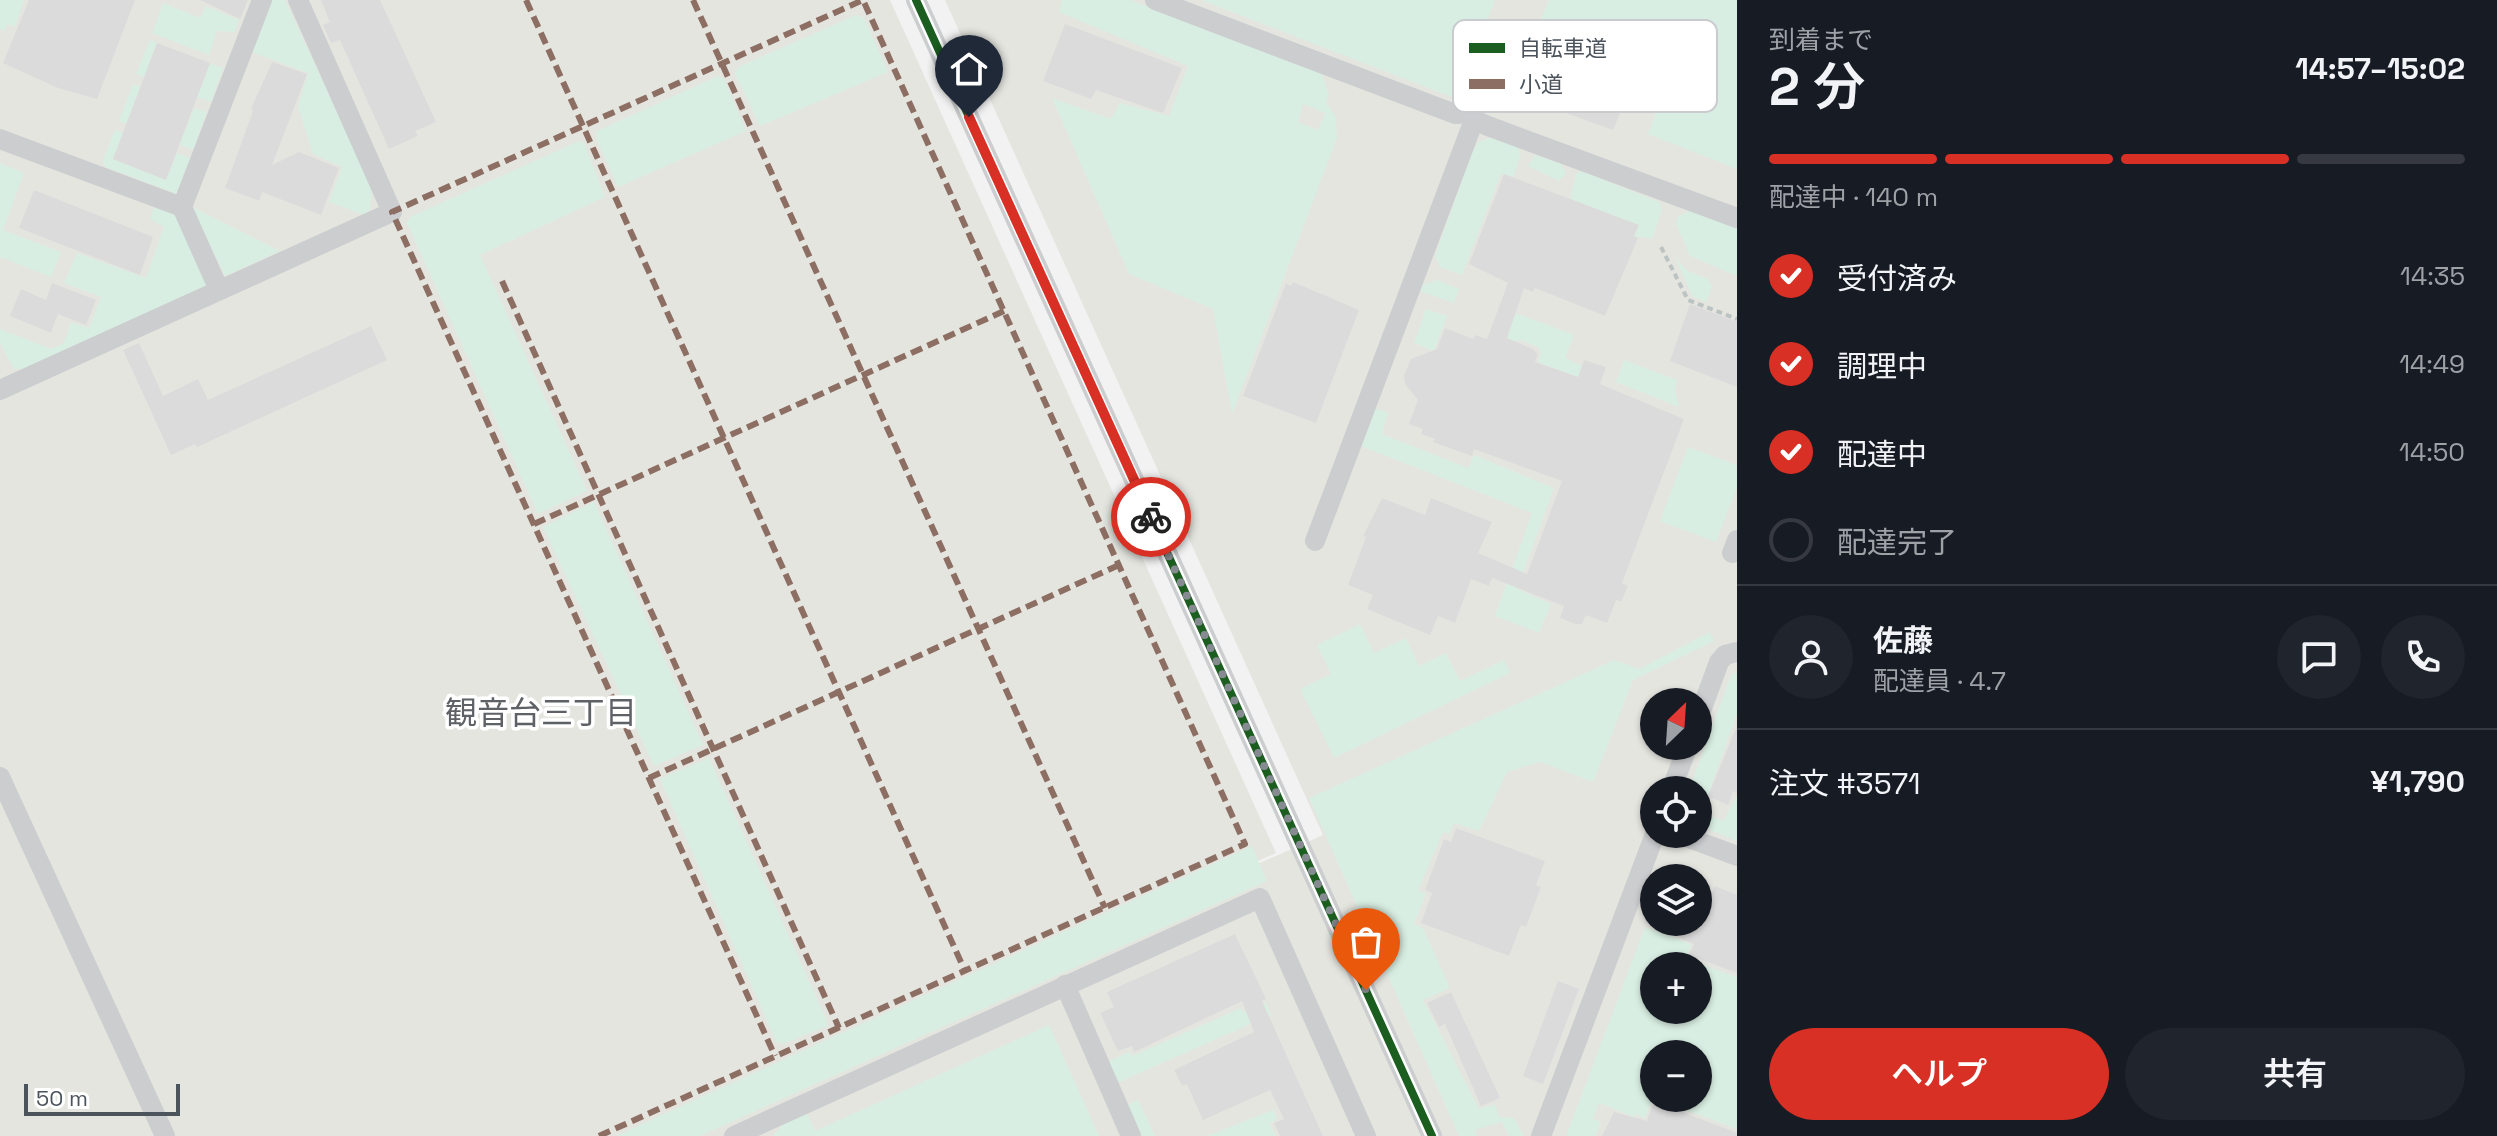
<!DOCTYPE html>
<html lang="ja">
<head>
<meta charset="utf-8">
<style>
	:root { --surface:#171b24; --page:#20242c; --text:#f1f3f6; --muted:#9ea1a6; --line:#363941; --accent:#d93025 }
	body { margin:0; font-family:"Space Grotesk","Noto Sans JP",sans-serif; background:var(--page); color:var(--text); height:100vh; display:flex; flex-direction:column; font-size:30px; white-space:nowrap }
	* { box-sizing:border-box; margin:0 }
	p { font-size:26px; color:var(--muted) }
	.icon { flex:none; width:44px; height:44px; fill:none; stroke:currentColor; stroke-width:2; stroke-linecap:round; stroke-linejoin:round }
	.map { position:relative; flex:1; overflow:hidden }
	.drawer { display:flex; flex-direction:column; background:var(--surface); width:760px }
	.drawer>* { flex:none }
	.needle { width:52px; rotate:25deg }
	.controls { position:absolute; left:1640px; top:688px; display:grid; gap:16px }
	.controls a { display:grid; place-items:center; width:72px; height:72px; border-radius:50%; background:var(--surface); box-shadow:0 2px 6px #0004; font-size:40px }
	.scale { position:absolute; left:24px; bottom:20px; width:156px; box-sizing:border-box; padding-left:8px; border:4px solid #4b535c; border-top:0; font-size:22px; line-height:28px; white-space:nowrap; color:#4b535c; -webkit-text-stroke:6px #fff; paint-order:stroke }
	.pin { position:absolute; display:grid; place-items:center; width:68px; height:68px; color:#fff; margin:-82px -34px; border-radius:50% 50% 50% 0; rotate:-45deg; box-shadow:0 0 8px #0007 }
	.pin .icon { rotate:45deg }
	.courier { position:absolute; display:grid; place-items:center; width:80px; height:80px; margin:-40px; border:6px solid #d93025; border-radius:50%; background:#fff; color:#222; box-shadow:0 2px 10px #0007 }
	.head em { font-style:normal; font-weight:600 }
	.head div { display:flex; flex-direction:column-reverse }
	.head { display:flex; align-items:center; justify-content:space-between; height:136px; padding:0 32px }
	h1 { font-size:52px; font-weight:600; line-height:60px }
	.bar { display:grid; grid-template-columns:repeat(4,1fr); gap:12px 8px; align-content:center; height:96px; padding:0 32px }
	.bar i { height:10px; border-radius:6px; background:var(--line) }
	.bar .selected { background:var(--accent) }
	.bar p { grid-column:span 4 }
	.line { display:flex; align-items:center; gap:20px; padding:0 32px; border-top:2px solid var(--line) }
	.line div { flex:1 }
	.round { display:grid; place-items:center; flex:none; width:84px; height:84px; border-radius:42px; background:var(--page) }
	ol { padding:0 32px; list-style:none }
	li { display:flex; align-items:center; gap:24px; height:88px }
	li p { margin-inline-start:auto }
	li .icon { padding:8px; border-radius:50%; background:var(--accent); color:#fff; stroke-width:4 }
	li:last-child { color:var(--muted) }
	li i { width:44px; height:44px; border:4px solid var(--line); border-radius:50% }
	.action { display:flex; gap:16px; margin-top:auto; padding:16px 32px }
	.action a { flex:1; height:92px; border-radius:48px; background:var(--accent); color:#fff; font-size:32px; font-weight:600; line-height:92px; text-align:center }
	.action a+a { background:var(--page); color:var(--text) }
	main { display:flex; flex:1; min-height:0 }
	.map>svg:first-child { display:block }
</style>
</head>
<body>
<main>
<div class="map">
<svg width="1737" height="1136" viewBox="0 0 1737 1136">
	<rect width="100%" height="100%" fill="#f2f2f2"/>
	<g fill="#e5e5e0" fill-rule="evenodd">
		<polygon points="0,0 890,0 1276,853 638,1136 0,1136"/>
		<path d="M945,0h792v1136h-1096l682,-301zM1654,702h44v44h-44zM1654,790h44v44h-44zM1654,878h44v44h-44zM1654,966h44v44h-44zM1654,1054h44v44h-44z"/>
	</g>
	<g fill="#d9eee2" fill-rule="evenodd">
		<polygon points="0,0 24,0 15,27 7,24 5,31 0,29"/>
		<polygon points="272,0 285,0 372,188 370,209 364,215 329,202 342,167 313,154 298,107 308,73 252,52"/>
		<path d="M1062,0h68l191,72 8,23 -3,7 10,15 1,21 -105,276 -19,-105 -84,-35 -77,-176 59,21 9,-16 49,13 19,-50 -129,-54zM1303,104l22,9 -7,17 -20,-8z"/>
		<polygon points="1201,0 1495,0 1473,58 1486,64 1473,97 1462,101"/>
		<polygon points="1549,0 1737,0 1737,169 1648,134 1671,73 1540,21"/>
		<polygon points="163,3 200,18 206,6 239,20 235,32 217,31 209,55 152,33"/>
		<polygon points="856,15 864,18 888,72 760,126 735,74 738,67"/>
		<polygon points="150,40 157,43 147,69 200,90 210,63 223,68 211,102 136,74"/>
		<polygon points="718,76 724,79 746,131 618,187 596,138 597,131"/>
		<polygon points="133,84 141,87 131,114 184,134 194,108 207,112 193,150 119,121"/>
		<polygon points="115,130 123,133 113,159 166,180 177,153 190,158 177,194 105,167 103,160"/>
		<polygon points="1492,137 1517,147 1521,154 1513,178 1501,174 1462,275 1440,267 1435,256 1473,149 1479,142"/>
		<polygon points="579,141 584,143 605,197 480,255 587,491 538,514 407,223 410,217"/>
		<polygon points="1535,155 1560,163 1566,173 1559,181 1528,166"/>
		<polygon points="0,163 24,173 3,230 61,252 51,277 0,257"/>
		<polygon points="1581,171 1659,202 1662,210 1652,239 1634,236 1638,225 1570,199 1576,174"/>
		<polygon points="154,207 175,215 206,281 206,287 25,369 14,369 0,343 0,329 51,349 64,343 71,322 89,328 101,297 64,283 77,253 146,278 164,227 150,219"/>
		<polygon points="192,207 280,251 225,276"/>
		<polygon points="1690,211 1737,228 1737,276 1690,256 1676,224 1678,216"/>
		<polygon points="1675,257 1686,270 1708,279 1712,286 1706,302 1692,296"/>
		<polygon points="1438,280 1459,289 1454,303 1420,291 1422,285"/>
		<polygon points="1426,309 1447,316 1434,351 1414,343"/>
		<polygon points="1515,313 1574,335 1565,358 1582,366 1578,377 1538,362 1541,353 1538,347 1521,340 1514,342 1510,349 1497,318"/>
		<polygon points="1624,360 1677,380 1675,390 1679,407 1616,382"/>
		<polygon points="1374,408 1388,413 1382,434 1468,468 1474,455 1554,488 1517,589 1551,604 1539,633 1495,616 1532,513 1358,445"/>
		<polygon points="1688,447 1737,465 1737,487 1716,542 1660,521"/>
		<polygon points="594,502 703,745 654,766 543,527"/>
		<polygon points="1360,624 1374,653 1406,638 1419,666 1446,653 1460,681 1504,660 1510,673 1334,758 1300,689 1331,674 1317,645"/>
		<polygon points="1710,632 1714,641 1633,680 1593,782 1540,762 1507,772 1479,831 1454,823 1449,834 1443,832 1418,890 1426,894 1414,924 1423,928 1450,988 1423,1000 1479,1109 1495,1104 1499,1117 1514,1118 1524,1136 1509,1136 1502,1122 1475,1130 1476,1136 1459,1136 1309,798 1614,660 1639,669"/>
		<polygon points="1737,672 1737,714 1702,812 1723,821 1737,796 1737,841 1698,825 1698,790 1689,790 1731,675"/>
		<polygon points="709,758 827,1021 827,1026 783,1044 776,1041 660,779"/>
		<polygon points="1252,846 1267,881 700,1136 616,1136"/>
		<path d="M1645,927l46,17 -5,15 51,18v152l-84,-31 -8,20 -10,-4 -1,3 -35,-14 -6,16 8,3 -6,14h-29zM1654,966h44v44h-44zM1654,1054h44v44h-44z"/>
		<polygon points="1266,1003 1271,1015 1117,1083 1107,1062 1129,1052 1132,1056 1241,1008 1243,1013"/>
		<polygon points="1049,1025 1099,1136 773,1136 785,1122 806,1112 815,1131"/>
		<polygon points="1138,1100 1155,1136 1141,1136 1127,1105"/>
		<polygon points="1273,1110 1277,1118 1270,1124 1276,1136 1207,1136"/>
	</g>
	<g fill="#dbdbdc">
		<polygon points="29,0 135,0 97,99 58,88 3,63"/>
		<polygon points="200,0 248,0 240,19"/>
		<polygon points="321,0 380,0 436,122 415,131 418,136 389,149 340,40 331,43 323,25 330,22"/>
		<polygon points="1065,24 1182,68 1163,113 1096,90 1091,99 1043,81"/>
		<polygon points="157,43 210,63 166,180 113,159"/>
		<polygon points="272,62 307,74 272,165 299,152 339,168 321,215 262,192 259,201 225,188 253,111 251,109"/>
		<polygon points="1545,65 1627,97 1613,130 1538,103 1530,95"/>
		<polygon points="1504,174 1639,225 1634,236 1638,238 1605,316 1535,288 1533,292 1524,288 1507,338 1533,349 1538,354 1535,362 1578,377 1584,360 1606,367 1600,384 1684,419 1622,583 1628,586 1621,602 1616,600 1607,623 1586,615 1582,624 1575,624 1560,618 1564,606 1492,578 1489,586 1471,579 1455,623 1438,616 1430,635 1367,609 1373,595 1348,585 1366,537 1363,536 1382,498 1425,515 1431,498 1492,522 1478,553 1527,574 1562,481 1474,449 1472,456 1433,442 1435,439 1421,434 1423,429 1409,424 1418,400 1405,384 1404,375 1411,359 1437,349 1445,328 1473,339 1475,335 1487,339 1508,283 1469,264"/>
		<polygon points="34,190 153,237 140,275 19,228"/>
		<polygon points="1293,282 1359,310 1316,423 1243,396 1286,283 1291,286"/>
		<polygon points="52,283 96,300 86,325 58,314 51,333 10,316 21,289 46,300"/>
		<polygon points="1690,304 1737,322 1737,387 1670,361"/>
		<polygon points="371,326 387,360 197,447 195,444 171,455 123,350 139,343 163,396 198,379 208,400"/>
		<polygon points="1737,726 1737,793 1733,791 1728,805 1708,796"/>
		<polygon points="1456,828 1545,861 1536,885 1541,887 1526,927 1521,925 1509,956 1421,923 1432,893 1425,890 1444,839 1451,842"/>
		<polygon points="1715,886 1737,895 1737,973 1689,955 1694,944 1644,922 1698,922 1698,902 1707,905"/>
		<polygon points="1235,934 1266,999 1262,1001 1323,1136 1280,1136 1274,1123 1284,1119 1270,1090 1203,1120 1187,1084 1182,1086 1174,1070 1254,1032 1242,1001 1134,1052 1132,1046 1118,1051 1100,1013 1114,1007 1107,992"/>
		<polygon points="1558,981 1579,989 1543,1084 1523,1076"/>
		<polygon points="1451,992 1500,1098 1481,1106 1445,1024 1439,1027 1427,1003"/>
		<polygon points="1654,1101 1737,1133 1737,1136 1602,1136 1614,1112 1647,1121"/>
	</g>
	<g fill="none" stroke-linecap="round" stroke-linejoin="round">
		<polyline stroke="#bbc4c2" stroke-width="4" stroke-dasharray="6 4" stroke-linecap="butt" points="1661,247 1688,300 1737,319"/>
		<g stroke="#cccdcf" stroke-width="20">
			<polyline points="916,0 1432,1136"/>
			<path d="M1155,0l300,114c29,1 35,-31 44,-53"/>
			<polyline points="1471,112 1474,120 1488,126 1737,218"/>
			<polyline points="0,139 182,207"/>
			<polyline points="219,290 182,207 262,0"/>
			<polyline points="0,390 392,212 298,0"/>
			<polyline points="1315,541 1474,120"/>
			<polyline points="1732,553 1737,540"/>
			<polyline points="1698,719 1719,662 1725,655 1737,652"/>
			<polyline points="0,777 165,1136"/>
			<polyline points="1671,790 1688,746"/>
			<polyline points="1678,834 1737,856"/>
			<polyline points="1065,985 1131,1136"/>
			<polyline points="734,1136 1260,898 1366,1136"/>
			<polyline points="1541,1136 1655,834"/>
		</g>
		<g stroke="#8d6e63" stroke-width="6" stroke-dasharray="12 6" stroke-linecap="butt">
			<polyline points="526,0 965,971"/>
			<polyline points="693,0 1105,908"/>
			<polyline points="502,281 839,1028"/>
			<polyline points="534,524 1004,311"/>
			<polyline points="649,778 1119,565"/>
			<polyline points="599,1136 1245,844 863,0 392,212 775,1056"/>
		</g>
		<g stroke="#fff" stroke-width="13">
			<polyline id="cycleway" points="916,0 1432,1136"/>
		</g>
		<use href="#cycleway" stroke="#1b5e20" stroke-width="8"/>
	</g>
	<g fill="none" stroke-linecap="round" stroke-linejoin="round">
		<polyline stroke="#858b90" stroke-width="8" stroke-dasharray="0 14.4" points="1151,517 1366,990"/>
		<polyline stroke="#d93025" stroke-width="10" points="969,117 1151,517"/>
	</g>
	<g text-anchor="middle" stroke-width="7" stroke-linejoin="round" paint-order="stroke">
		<g font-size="32" fill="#5e6165" stroke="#fff">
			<text x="541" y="724">観音台三丁目</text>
		</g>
	</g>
	<rect x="1453" y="20" width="264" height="92" rx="12" fill="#fff" stroke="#c9cbce" stroke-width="2"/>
	<rect x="1469" y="43" width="36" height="10" fill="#1b5e20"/>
	<rect x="1469" y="79" width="36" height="10" fill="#8d6e63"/>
	<g font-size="22" fill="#4b535c">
		<text x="1519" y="56">自転車道</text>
		<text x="1519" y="92">小道</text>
	</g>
</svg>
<div class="controls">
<a><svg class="needle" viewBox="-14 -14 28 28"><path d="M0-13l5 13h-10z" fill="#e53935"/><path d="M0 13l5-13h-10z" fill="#9ea1a6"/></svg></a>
<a><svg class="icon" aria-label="locate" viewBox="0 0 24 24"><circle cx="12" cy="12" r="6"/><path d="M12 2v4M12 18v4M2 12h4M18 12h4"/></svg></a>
<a><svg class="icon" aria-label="layers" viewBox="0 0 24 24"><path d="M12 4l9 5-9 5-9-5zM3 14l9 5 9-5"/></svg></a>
<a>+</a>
<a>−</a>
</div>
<div class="scale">50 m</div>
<div class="pin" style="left:1366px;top:990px;background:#ea580c"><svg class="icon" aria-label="bag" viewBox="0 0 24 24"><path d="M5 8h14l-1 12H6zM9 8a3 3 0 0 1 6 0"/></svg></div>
<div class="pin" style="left:969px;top:117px;background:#1f2937"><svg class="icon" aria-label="home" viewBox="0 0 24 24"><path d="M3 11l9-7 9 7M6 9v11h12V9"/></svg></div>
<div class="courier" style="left:1151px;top:517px"><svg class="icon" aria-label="bike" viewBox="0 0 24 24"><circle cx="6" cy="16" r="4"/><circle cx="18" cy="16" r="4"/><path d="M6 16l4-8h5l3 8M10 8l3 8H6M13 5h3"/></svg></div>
</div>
<section class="drawer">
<div class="head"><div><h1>2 分</h1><p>到着まで</p></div><em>14:57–15:02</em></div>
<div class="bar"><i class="selected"></i><i class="selected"></i><i class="selected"></i><i></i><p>配達中 · 140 m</p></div>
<ol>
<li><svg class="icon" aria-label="check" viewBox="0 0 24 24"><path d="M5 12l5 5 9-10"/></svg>受付済み<p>14:35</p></li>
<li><svg class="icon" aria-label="check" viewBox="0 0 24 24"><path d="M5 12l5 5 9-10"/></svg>調理中<p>14:49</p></li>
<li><svg class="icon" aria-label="check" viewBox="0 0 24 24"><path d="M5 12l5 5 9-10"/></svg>配達中<p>14:50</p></li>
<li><i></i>配達完了</li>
</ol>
<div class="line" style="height:144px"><a class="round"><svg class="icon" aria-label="person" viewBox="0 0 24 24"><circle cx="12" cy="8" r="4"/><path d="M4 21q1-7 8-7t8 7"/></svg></a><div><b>佐藤</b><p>配達員 · 4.7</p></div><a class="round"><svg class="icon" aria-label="chat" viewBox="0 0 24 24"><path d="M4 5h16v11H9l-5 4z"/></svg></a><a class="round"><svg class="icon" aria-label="phone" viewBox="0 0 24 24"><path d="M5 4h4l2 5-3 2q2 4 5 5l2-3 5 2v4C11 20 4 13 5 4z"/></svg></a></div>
<div class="line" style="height:104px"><div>注文 #3571</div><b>¥1,790</b></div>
<div class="action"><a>ヘルプ</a><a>共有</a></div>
</section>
</main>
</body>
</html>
